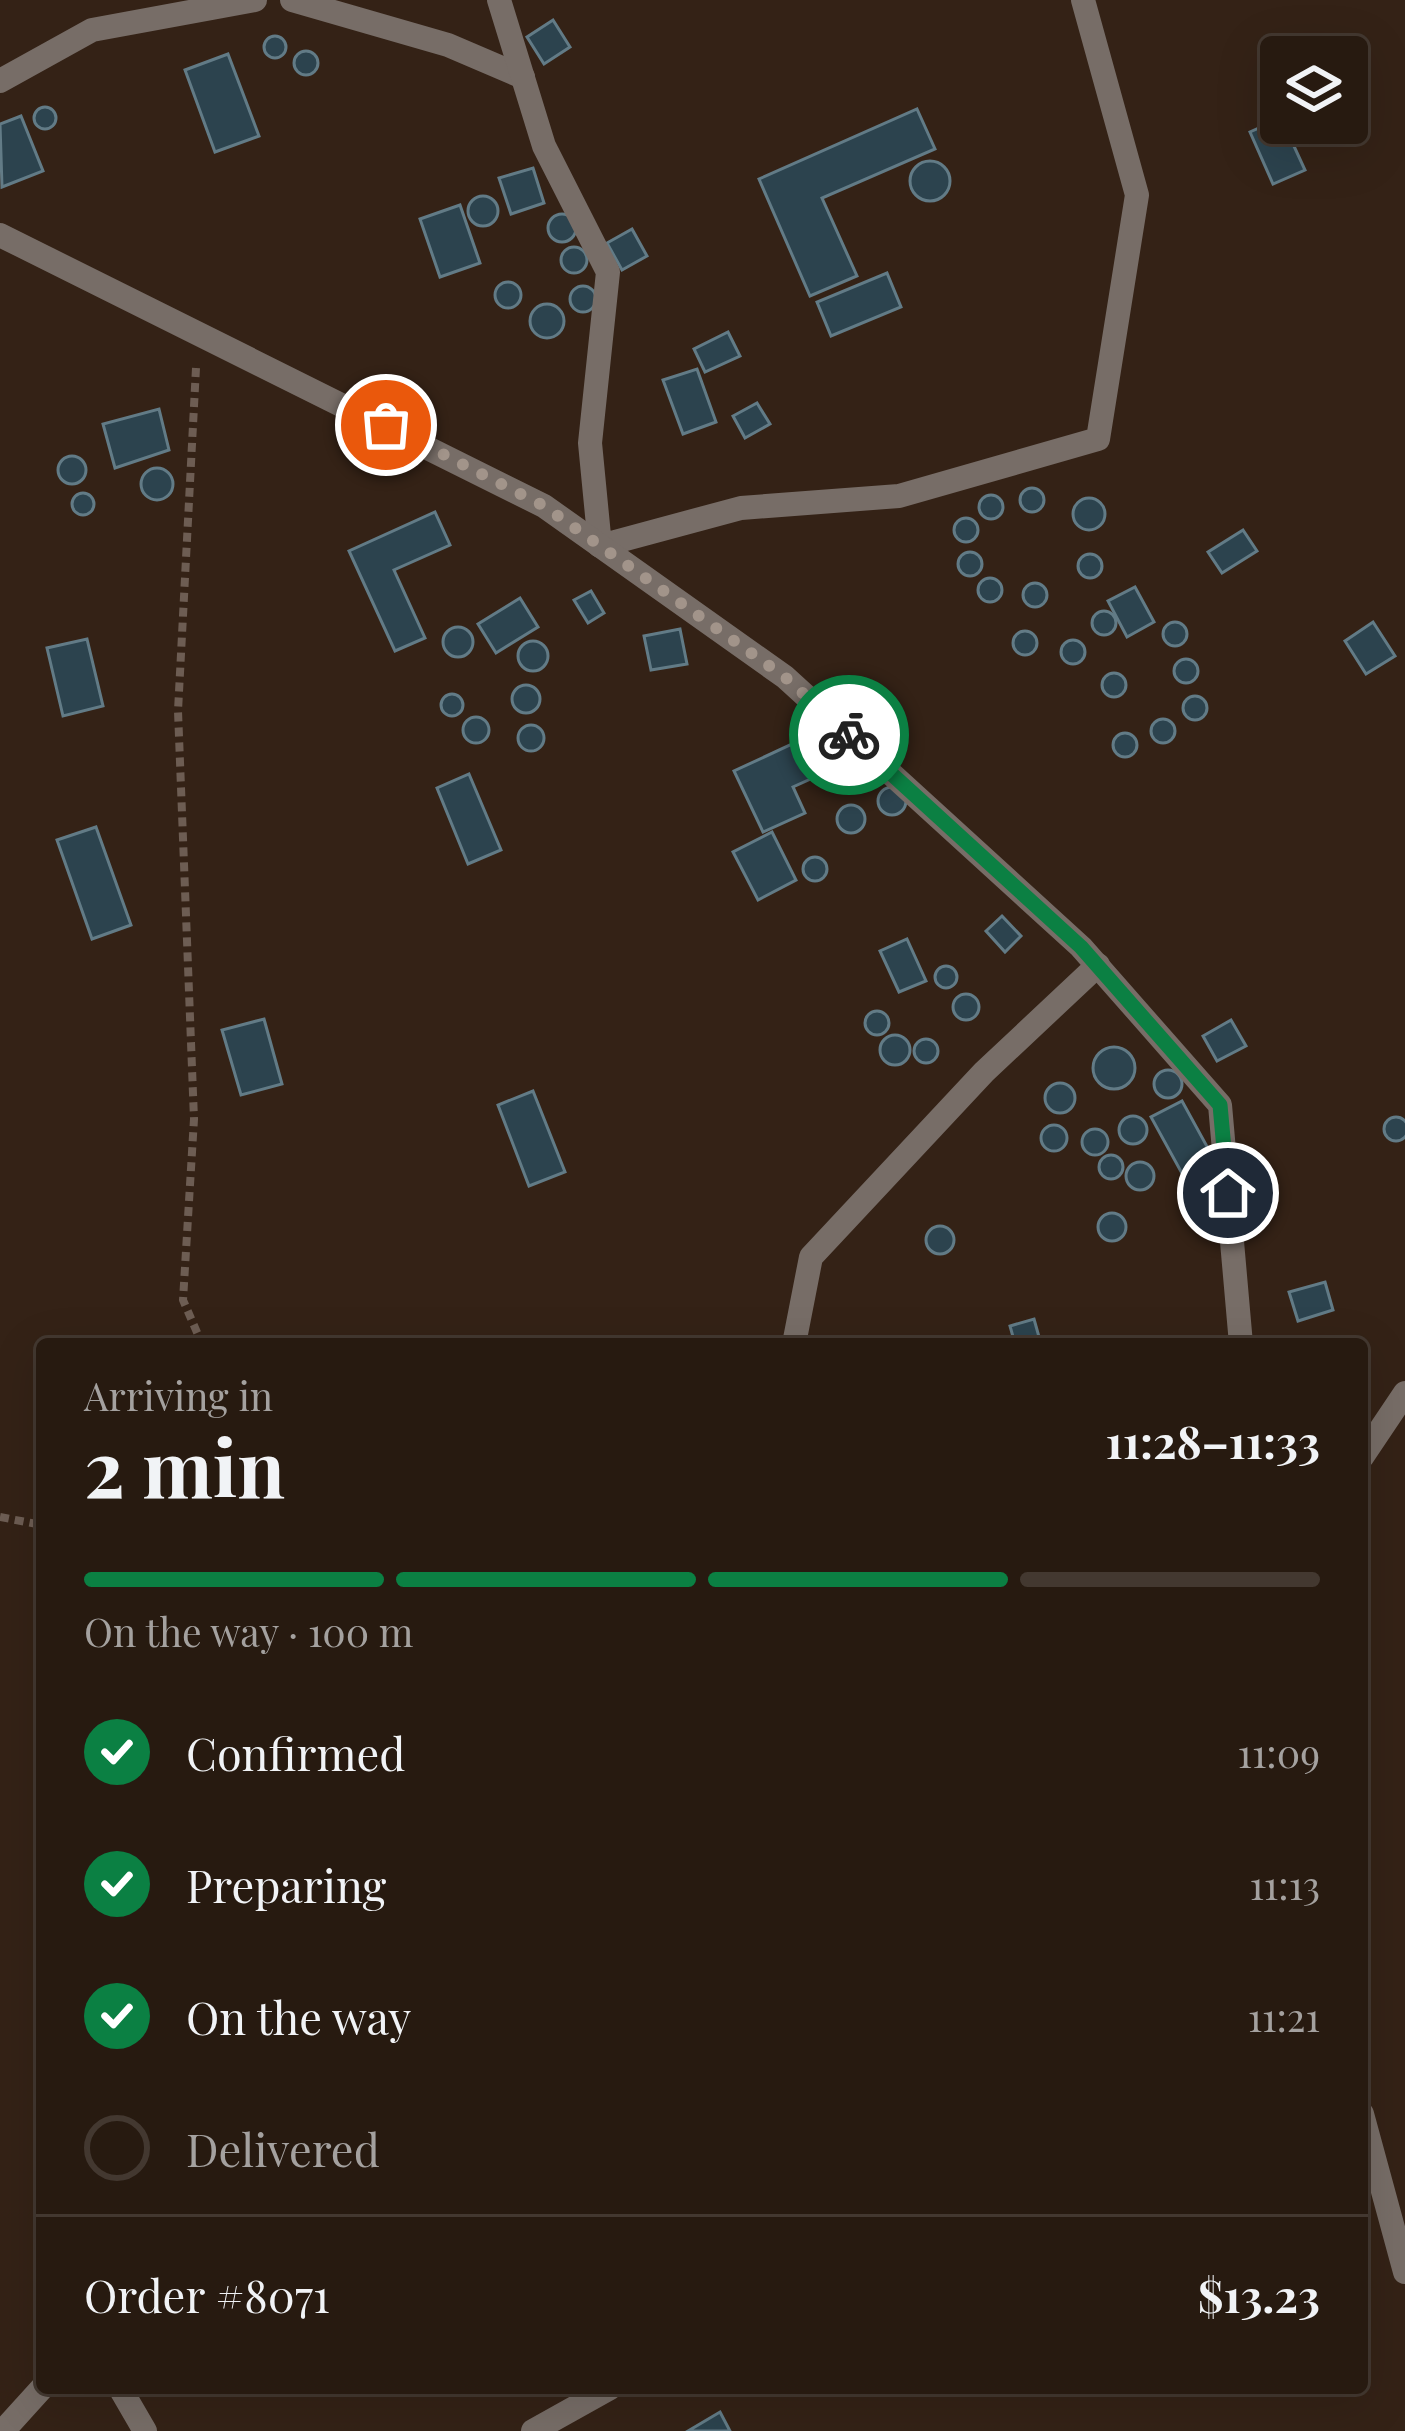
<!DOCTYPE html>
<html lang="en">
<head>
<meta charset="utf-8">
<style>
	:root { --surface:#271a10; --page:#2f2319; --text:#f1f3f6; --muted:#a4a19f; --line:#433830; --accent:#0b8043 }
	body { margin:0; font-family:"Playfair Display",serif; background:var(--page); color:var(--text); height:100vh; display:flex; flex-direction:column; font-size:45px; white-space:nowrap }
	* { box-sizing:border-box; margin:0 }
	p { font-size:39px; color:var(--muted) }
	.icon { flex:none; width:66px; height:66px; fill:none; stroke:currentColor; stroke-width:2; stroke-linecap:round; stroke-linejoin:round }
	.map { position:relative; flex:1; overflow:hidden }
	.details { position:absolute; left:36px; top:1338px; width:1332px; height:1056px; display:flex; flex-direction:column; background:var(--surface); border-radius:12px; box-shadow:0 12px 48px #0002,0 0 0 3px var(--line) }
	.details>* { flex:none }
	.controls { position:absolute; left:1260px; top:36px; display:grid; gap:24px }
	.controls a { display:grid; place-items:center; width:108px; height:108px; border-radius:12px; background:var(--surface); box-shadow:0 12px 48px #0002,0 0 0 3px var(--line); font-size:60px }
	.pin { position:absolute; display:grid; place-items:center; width:102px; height:102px; color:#fff; margin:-51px; border:6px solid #fff; border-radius:50%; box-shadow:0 3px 12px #0007 }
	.courier { position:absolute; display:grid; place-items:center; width:120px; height:120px; margin:-60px; border:9px solid #0b8043; border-radius:50%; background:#fff; color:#222; box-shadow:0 3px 15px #0007 }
	.headline em { font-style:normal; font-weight:700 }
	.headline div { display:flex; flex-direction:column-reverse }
	.headline { display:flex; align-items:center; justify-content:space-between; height:204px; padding:0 48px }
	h1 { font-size:78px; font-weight:700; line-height:90px }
	.bar { display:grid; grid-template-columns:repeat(4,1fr); gap:18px 12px; align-content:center; height:144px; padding:0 48px }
	.bar i { height:15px; border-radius:9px; background:var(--line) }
	.bar .current { background:var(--accent) }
	.bar p { grid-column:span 4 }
	.line { display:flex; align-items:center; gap:30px; padding:0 48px; border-top:3px solid var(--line) }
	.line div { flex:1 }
	ol { padding:0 48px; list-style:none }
	li { display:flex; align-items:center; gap:36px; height:132px }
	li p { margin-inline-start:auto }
	li .icon { padding:12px; border-radius:50%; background:var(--accent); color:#fff; stroke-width:4 }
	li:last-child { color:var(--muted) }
	li i { width:66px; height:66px; border:6px solid var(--line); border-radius:50% }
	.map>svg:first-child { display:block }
</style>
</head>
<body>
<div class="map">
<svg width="1405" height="2431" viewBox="0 0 1405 2431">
	<rect width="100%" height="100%" fill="#342216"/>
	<g fill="#2c434e" stroke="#627b86" stroke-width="3">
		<polygon points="553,20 570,47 544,64 527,37"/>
		<circle cx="275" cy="47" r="11"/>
		<circle cx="306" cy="63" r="12"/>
		<polygon points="228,54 259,136 215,152 185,70"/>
		<circle cx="45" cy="118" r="11"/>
		<polygon points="917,109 935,149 822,198 857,276 810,296 759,179"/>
		<polygon points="21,116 43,171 2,187 0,124"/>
		<polygon points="1281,118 1305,170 1273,184 1250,132"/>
		<circle cx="930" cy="181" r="20"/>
		<polygon points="533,168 544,203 511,214 499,178"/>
		<circle cx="483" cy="211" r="15"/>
		<polygon points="460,205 480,263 440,277 420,219"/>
		<circle cx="562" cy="228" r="14"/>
		<polygon points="632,229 647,256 622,270 607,243"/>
		<circle cx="574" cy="260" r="13"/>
		<polygon points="887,273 901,307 831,336 817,302"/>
		<circle cx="508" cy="295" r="13"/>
		<circle cx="583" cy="299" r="13"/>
		<circle cx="547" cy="321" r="17"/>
		<polygon points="728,332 740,356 705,372 694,349"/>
		<polygon points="697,369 716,422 683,434 663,380"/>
		<polygon points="757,403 770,424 745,438 733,416"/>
		<polygon points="159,409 169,450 115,468 103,424"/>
		<circle cx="72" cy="470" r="14"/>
		<circle cx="157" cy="484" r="16"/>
		<circle cx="1032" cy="500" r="12"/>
		<circle cx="83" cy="504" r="11"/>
		<circle cx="991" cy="507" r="12"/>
		<circle cx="1089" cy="514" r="16"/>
		<polygon points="435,512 450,545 394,570 425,638 395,651 349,551"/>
		<circle cx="966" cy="530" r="12"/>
		<polygon points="1243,530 1257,551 1222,573 1208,552"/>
		<circle cx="970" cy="564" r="12"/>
		<circle cx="1090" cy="566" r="12"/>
		<circle cx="990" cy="590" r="12"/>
		<circle cx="1035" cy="595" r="12"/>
		<polygon points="1135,587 1154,622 1127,637 1108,601"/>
		<polygon points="591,591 604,613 588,623 574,600"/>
		<polygon points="520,598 538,627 496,653 478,624"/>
		<circle cx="1104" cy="623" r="12"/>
		<polygon points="1373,622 1395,656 1366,674 1345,641"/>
		<circle cx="1175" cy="634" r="12"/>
		<circle cx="458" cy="642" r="15"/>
		<polygon points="680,629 687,664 651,670 644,636"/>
		<circle cx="1025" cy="643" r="12"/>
		<polygon points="87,639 103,706 63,716 47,648"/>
		<circle cx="1073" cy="652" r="12"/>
		<circle cx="533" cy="656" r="15"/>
		<circle cx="1186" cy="671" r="12"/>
		<circle cx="1114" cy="685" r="12"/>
		<circle cx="526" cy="699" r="14"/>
		<circle cx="452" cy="705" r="11"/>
		<circle cx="1195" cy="708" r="12"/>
		<circle cx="476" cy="730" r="13"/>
		<circle cx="1163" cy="731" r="12"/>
		<circle cx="531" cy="738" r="13"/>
		<polygon points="820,731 837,767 793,787 805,813 763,832 734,771"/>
		<circle cx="1125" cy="745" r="12"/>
		<polygon points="469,774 501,850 468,864 437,788"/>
		<circle cx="892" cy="801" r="14"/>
		<circle cx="851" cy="819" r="14"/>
		<polygon points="96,827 131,925 92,939 57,840"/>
		<polygon points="772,832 796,880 758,900 733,852"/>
		<circle cx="815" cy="869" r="12"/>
		<polygon points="1002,916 1021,936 1005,952 986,931"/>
		<polygon points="907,939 926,981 899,992 880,951"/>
		<circle cx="946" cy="977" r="11"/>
		<circle cx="966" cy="1007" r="13"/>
		<circle cx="877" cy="1023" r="12"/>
		<polygon points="264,1019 282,1084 241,1095 222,1030"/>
		<polygon points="1231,1020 1246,1046 1217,1061 1203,1036"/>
		<circle cx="895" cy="1050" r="15"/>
		<circle cx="926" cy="1051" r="12"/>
		<circle cx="1114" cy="1068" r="21"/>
		<circle cx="1168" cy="1084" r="14"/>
		<circle cx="1060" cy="1098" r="15"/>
		<polygon points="533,1091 565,1172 529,1186 498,1105"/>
		<polygon points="1182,1101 1215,1161 1184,1177 1151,1117"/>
		<circle cx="1133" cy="1130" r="14"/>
		<circle cx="1396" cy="1129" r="12"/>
		<circle cx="1054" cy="1138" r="13"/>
		<circle cx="1095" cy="1142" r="13"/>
		<circle cx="1111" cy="1167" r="12"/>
		<circle cx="1140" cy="1176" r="14"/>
		<circle cx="1112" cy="1227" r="14"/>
		<circle cx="940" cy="1240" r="14"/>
		<polygon points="1325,1282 1333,1310 1298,1321 1289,1292"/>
		<polygon points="1034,1319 1041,1344 1015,1344 1010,1326"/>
		<polygon points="720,2412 730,2431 688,2431"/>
	</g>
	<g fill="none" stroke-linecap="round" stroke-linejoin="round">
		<g stroke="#6d5d53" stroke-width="8" stroke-dasharray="9 6" stroke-linecap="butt">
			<polyline points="196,368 178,711 194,1119 183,1300 202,1344"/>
			<polyline points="0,1517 42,1525"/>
		</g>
		<g stroke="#776d67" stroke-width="24">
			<polyline points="292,0 448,45 523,77"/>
			<polyline points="499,0 544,146 608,272 590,443 600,546 741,508 899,496 1098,439 1137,195 1083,0"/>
			<polyline points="0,81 92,30 255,0"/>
			<polyline points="0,235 544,506 785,677 1081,947 1220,1105 1241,1344"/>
			<polyline points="794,1344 811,1257 984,1072 1098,965"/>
			<polyline points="1362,1457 1405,1393"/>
			<polyline points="1362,2114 1405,2272"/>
			<polyline points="120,2388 145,2431"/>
			<polyline points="3,2431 42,2388"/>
			<polyline points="533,2431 610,2388"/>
		</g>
	</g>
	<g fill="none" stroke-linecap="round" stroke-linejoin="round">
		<polyline stroke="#a2948a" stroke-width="12" stroke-dasharray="0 21.6" points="386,425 544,506 785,677 849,735"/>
		<polyline stroke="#0b8043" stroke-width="15" points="849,735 1081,947 1220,1105 1228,1193"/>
	</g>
</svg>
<div class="controls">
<a><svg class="icon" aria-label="layers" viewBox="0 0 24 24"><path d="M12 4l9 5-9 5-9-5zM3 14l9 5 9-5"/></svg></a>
</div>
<div class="pin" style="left:386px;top:425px;background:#ea580c"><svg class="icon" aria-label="bag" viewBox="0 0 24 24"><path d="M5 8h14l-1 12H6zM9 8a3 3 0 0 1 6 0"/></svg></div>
<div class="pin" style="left:1228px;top:1193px;background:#1f2937"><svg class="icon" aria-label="home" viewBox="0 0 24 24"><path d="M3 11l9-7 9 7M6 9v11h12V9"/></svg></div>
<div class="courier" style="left:849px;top:735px"><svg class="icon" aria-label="bike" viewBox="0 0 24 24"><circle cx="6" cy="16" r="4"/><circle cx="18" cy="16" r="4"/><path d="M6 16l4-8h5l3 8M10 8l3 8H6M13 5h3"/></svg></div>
<section class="details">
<div class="headline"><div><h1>2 min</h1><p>Arriving in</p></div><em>11:28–11:33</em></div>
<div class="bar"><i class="current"></i><i class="current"></i><i class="current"></i><i></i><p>On the way · 100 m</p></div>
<ol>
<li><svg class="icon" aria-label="check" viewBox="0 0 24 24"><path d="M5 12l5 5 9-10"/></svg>Confirmed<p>11:09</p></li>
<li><svg class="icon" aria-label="check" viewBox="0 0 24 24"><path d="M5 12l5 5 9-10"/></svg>Preparing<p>11:13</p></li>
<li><svg class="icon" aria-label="check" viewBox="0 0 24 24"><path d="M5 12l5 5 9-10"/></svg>On the way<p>11:21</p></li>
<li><i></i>Delivered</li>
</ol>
<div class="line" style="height:156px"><div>Order #8071</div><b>$13.23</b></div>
</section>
</div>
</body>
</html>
